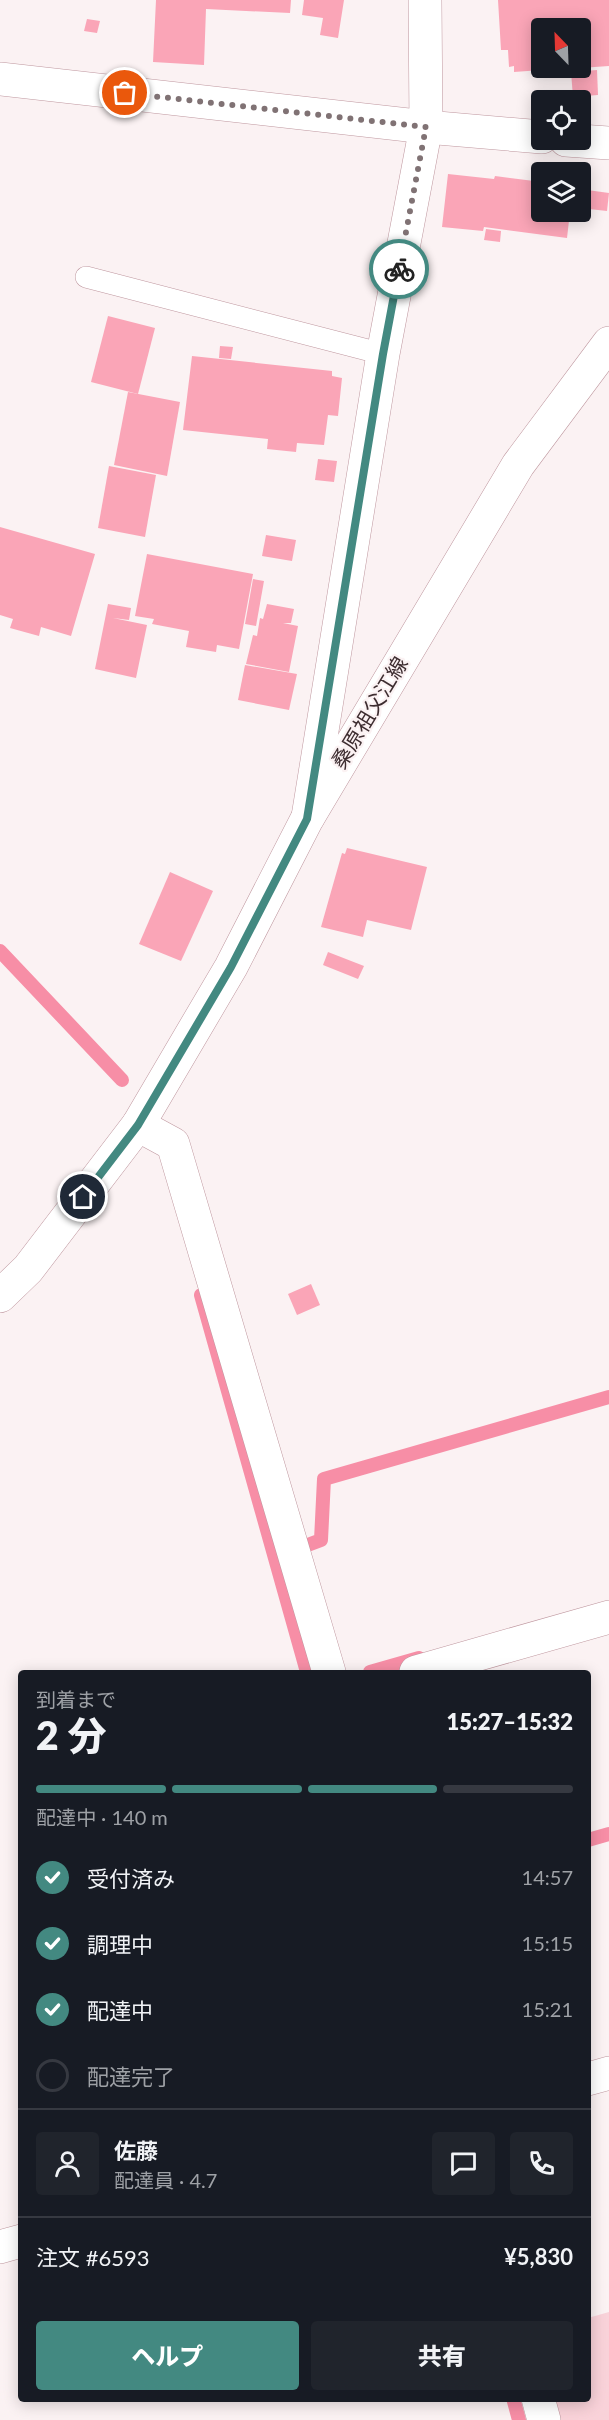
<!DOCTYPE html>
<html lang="ja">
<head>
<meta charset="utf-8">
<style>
	:root { --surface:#171b24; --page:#20242c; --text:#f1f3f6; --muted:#9ea1a6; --line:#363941; --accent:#438981 }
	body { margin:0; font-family:Lato,"Noto Sans JP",sans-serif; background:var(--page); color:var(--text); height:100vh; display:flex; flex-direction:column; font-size:22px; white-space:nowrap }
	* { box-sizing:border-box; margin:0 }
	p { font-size:20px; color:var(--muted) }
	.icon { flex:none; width:33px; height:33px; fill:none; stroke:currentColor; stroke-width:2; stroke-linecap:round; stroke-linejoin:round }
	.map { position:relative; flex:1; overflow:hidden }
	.sheet { position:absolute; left:18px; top:1670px; width:573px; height:732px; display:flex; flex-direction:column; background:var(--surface); border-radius:6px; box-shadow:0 3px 15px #0003 }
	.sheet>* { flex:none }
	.needle { width:39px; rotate:337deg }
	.controls { position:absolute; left:531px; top:18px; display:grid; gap:12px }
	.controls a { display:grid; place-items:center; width:60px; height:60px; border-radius:6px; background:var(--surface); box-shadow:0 3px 15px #0003; font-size:30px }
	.pin { position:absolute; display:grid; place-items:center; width:51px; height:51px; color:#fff; margin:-26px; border:3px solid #fff; border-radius:50%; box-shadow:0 2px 6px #0007 }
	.courier { position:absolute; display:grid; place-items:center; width:60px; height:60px; margin:-30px; border:4px solid #438981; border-radius:50%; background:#fff; color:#222; box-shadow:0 2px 8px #0007 }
	.head em { font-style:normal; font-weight:800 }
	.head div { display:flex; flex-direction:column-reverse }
	.head { display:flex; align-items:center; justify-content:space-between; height:102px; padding:0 18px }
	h1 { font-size:39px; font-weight:800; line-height:45px }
	.bar { display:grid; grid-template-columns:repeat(4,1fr); gap:9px 6px; align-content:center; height:72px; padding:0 18px }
	.bar i { height:8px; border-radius:4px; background:var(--line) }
	.bar .selected { background:var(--accent) }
	.bar p { grid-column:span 4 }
	.line { display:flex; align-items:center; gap:15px; padding:0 18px; border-top:2px solid var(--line) }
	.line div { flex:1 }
	.round { display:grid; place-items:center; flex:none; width:63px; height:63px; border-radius:6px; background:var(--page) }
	ol { padding:0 18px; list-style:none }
	li { display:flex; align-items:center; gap:18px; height:66px }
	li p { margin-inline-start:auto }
	li .icon { padding:6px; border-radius:50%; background:var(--accent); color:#fff; stroke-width:4 }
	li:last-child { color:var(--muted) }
	li i { width:33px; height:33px; border:3px solid var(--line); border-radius:50% }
	.action { display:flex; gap:12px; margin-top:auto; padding:12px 18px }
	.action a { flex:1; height:69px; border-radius:6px; background:var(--accent); color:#fff; font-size:24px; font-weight:800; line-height:69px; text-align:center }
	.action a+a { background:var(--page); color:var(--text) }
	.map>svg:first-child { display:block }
</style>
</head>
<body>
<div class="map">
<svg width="609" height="2420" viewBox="0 0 609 2420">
	<rect width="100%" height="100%" fill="#fbf2f3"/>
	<polygon fill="#f9d2d9" points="609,2312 609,2420 557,2420 551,2399 588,2398 588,2318"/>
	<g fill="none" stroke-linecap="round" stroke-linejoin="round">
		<g stroke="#f78ea6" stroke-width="14">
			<polyline points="0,951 122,1080"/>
			<polyline points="201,1295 307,1672"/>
			<polyline points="305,1546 321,1540 324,1479 609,1397"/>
			<polyline points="370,1672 419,1658"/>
			<polyline points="588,1840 609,1834"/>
			<polyline points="513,2398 519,2420"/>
		</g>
	</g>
	<g fill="#faa5b7">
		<polygon points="156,0 291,0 290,13 206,9 204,65 153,62"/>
		<polygon points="304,0 344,0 338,38 320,35 323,18 302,15"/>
		<polygon points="498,0 609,0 609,66 580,68 580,28 542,28 542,68 555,68 555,69 514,72 514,66 509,67 508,50 501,50"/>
		<polygon points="87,19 100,21 97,33 84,31"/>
		<polygon points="597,70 598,95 573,97 571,72"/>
		<polygon points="448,174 494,179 495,176 542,182 542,212 570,212 567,238 484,227 483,231 442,227"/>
		<polygon points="580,189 609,193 607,211 580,208"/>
		<polygon points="486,229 501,231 500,242 484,240"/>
		<polygon points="108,316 155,328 138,394 91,382"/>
		<polygon points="220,346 233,347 231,359 219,358"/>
		<polygon points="192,356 332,371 332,376 342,378 338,416 328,415 324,445 297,443 296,452 267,449 268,439 183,430"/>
		<polygon points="128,392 180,402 167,476 114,465"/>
		<polygon points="318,459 337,461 334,482 315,480"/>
		<polygon points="109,466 156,475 145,537 98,528"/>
		<polygon points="0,527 95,554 71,636 41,627 39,636 10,628 13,619 0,615"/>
		<polygon points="266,535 296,540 292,561 262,556"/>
		<polygon points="147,554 253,574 239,649 217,645 216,652 186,647 189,631 152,624 154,619 135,616"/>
		<polygon points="253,579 264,581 256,626 245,624"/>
		<polygon points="108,604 131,608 129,620 113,618 147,625 136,678 95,669"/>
		<polygon points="267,604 294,609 291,623 283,623 298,626 289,672 246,664 253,635 257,636 260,618 263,619"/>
		<polygon points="245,665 297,674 289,710 238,700"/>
		<polygon points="347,848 427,867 411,930 367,920 363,937 321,927 342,853 345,854"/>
		<polygon points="170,872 213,891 181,961 139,944"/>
		<polygon points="328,952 364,966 358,979 323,965"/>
		<polygon points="311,1284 320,1305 297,1315 288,1294"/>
	</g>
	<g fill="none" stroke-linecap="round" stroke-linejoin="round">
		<g stroke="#bf979f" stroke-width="22">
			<polyline id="service" points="86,277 383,354"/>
		</g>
		<g stroke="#bf979f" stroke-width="34">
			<g id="minor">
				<polyline points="0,79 426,127 542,137"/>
				<polyline points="566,140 609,143"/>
				<polyline points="308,817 383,354 426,127 425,0"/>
				<polyline points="138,1125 173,1144 329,1672"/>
				<polyline points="416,1672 609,1617"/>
				<polyline points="588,2079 609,2073"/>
				<polyline points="0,2247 21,2241"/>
				<polyline points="538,2398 544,2420"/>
			</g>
		</g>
		<g stroke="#bf979f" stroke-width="34">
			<polyline id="secondary" points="0,1296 28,1269 138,1125 231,967 307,819 518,465 609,343"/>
		</g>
		<use href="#service" stroke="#fff" stroke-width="21"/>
		<use href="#minor" stroke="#fff" stroke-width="33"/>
		<use href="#secondary" stroke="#fff" stroke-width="33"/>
	</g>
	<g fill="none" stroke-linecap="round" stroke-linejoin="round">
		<polyline stroke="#807274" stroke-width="6" stroke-dasharray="0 10.8" points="125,93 426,127 399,269"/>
		<polyline stroke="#438981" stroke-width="8" points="83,1197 138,1125 231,967 307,819 383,354 399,269"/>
	</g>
	<g text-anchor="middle" stroke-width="4.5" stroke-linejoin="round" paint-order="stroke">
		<g font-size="21" fill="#3d2d30" stroke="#fbf2f3">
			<text transform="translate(370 713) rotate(-59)" y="7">桑原祖父江線</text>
		</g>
	</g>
</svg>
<div class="controls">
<a><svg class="needle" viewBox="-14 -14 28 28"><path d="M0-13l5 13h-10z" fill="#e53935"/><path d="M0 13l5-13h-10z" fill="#9ea1a6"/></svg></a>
<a><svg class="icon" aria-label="locate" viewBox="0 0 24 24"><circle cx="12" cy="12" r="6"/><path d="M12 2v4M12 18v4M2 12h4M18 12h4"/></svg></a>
<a><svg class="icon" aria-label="layers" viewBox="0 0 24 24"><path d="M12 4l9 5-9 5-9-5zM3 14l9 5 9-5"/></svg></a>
</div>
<div class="pin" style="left:125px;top:93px;background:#ea580c"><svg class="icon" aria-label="bag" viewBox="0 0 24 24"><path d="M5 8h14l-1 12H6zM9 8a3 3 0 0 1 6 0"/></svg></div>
<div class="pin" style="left:83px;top:1197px;background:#1f2937"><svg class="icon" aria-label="home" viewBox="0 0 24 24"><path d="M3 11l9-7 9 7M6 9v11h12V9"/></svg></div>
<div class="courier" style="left:399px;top:269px"><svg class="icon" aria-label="bike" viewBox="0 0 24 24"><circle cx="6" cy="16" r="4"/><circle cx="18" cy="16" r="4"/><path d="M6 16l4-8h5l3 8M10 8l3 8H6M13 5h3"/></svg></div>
<section class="sheet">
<div class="head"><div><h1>2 分</h1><p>到着まで</p></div><em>15:27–15:32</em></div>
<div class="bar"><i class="selected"></i><i class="selected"></i><i class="selected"></i><i></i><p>配達中 · 140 m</p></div>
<ol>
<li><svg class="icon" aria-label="check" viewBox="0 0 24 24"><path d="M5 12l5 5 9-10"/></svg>受付済み<p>14:57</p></li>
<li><svg class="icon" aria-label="check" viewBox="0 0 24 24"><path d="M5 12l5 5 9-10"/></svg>調理中<p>15:15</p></li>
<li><svg class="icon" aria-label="check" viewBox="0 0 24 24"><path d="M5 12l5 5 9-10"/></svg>配達中<p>15:21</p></li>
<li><i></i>配達完了</li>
</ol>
<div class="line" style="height:108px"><a class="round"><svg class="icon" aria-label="person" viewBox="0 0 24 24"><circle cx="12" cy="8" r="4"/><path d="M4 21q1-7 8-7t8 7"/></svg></a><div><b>佐藤</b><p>配達員 · 4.7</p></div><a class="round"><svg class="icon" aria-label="chat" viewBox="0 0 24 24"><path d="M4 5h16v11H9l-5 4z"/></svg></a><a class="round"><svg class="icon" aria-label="phone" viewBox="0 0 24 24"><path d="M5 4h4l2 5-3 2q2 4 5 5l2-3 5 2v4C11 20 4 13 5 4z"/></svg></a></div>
<div class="line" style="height:78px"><div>注文 #6593</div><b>¥5,830</b></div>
<div class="action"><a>ヘルプ</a><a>共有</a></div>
</section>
</div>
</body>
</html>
